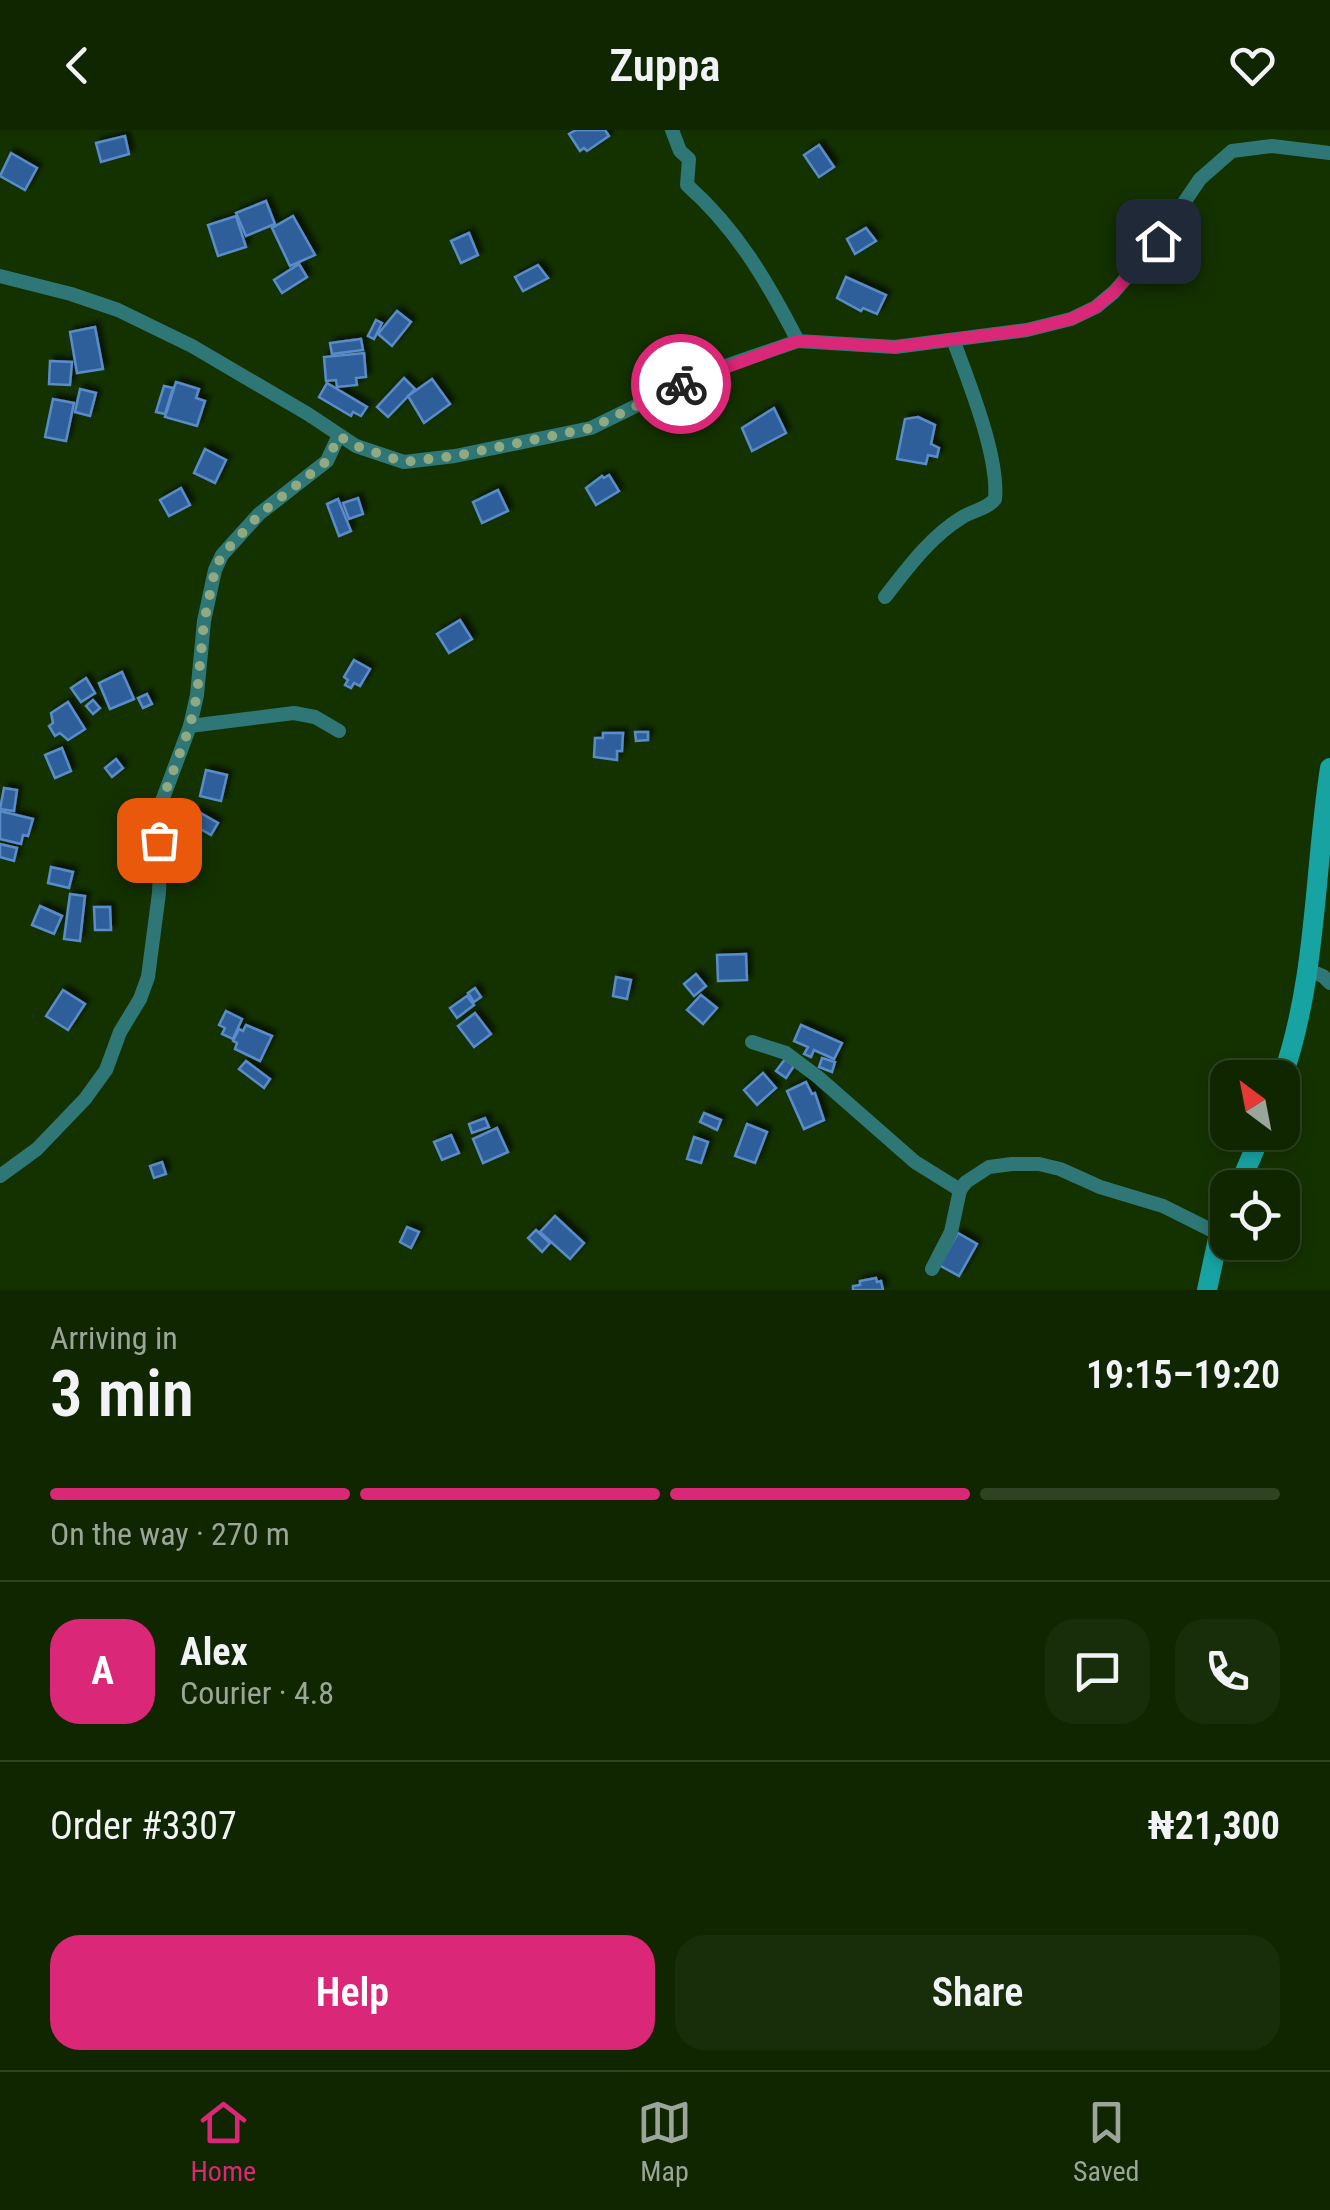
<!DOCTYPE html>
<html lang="en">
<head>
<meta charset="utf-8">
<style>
	:root { --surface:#0f2600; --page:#182e0a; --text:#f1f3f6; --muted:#9ba599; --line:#2f4322; --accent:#db2777 }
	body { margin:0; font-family:"Roboto Condensed",sans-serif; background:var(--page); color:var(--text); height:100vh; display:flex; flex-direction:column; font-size:38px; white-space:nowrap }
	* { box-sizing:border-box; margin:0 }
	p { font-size:32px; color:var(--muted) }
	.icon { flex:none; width:55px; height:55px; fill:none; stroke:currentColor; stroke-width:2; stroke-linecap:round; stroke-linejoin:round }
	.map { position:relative; height:1160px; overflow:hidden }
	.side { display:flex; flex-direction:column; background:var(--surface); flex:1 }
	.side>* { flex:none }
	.needle { width:65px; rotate:328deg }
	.buttons { position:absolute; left:1210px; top:930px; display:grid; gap:20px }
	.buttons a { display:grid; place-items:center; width:90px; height:90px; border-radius:20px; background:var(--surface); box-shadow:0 5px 15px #0003,0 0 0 2px var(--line); font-size:50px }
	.pin { position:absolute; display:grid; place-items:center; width:85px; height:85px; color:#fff; margin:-42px; border-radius:20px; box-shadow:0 5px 15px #0006 }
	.courier { position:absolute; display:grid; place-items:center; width:100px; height:100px; margin:-50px; border:8px solid #db2777; border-radius:50%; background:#fff; color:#222; box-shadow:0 2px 12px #0007 }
	.overview em { font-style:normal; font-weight:600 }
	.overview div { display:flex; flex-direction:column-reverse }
	.overview { display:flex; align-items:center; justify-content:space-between; height:170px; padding:0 50px }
	h1 { font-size:65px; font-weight:600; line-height:75px }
	.bar { display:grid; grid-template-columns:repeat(4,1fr); gap:15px 10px; align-content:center; height:120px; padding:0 50px }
	.bar i { height:12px; border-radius:8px; background:var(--line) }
	.bar .current { background:var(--accent) }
	.bar p { grid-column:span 4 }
	.line { display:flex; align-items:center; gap:25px; padding:0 50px; border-top:2px solid var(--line) }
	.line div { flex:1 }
	.round { display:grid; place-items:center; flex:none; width:105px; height:105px; border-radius:30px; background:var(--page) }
	.action { display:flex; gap:20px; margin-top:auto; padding:20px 50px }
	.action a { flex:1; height:115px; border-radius:30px; background:var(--accent); color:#fff; font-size:40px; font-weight:600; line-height:115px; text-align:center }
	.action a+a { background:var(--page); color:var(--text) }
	header { display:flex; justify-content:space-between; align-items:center; height:130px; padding:0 50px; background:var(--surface); font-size:45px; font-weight:600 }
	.menu { display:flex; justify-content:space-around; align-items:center; height:140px; border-top:2px solid var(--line); background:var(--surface); font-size:28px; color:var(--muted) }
	.menu a { display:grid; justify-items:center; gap:5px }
	.menu .current { color:var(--accent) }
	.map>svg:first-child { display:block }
</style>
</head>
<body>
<header><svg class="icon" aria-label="back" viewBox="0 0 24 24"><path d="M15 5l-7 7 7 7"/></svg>Zuppa<svg class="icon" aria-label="heart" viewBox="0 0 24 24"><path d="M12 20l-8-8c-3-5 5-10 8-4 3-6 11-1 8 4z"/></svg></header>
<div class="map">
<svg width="1330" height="1160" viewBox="0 0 1330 1160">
	<defs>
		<filter id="shadow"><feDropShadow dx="4.5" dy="-4.5" stdDeviation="2.5" flood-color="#0009"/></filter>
	</defs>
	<rect width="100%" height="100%" fill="#143200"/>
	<g fill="#2f5f9a" stroke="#5a8cca" stroke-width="2.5" filter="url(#shadow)">
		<polygon points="576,0 605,0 609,6 587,21 584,18 580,21 569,4"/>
		<polygon points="125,6 129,24 101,32 96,13"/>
		<polygon points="819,15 834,37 819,47 804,25"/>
		<polygon points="11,23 37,38 25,60 0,46"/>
		<polygon points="266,71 275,94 246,106 236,83"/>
		<polygon points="236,86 246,117 218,126 208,95"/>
		<polygon points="293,86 315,125 290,136 272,98"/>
		<polygon points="866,98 876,111 855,124 847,109"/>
		<polygon points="469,103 478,125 461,133 451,111"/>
		<polygon points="299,134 307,147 282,163 274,150"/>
		<polygon points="538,135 548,148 523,161 515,147"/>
		<polygon points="846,147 886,165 877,184 863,178 861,181 837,168"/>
		<polygon points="397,181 411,192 392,216 378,204"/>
		<polygon points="376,190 382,193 374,209 368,206"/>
		<polygon points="95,197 103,239 77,243 70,202"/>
		<polygon points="361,209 363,220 332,224 330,213"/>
		<polygon points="364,223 366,247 356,248 357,255 337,257 336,250 326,251 324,227"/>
		<polygon points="50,231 72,232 70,255 49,254"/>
		<polygon points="404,248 415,259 388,287 377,277"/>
		<polygon points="432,249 450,274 424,293 408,266"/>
		<polygon points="176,252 199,259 196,268 205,271 197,296 165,287"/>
		<polygon points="327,253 367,277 361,286 353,282 351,286 319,267"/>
		<polygon points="164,256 173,258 165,284 156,282"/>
		<polygon points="80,259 96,263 90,286 75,282"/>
		<polygon points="53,269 74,273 66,311 45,307"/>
		<polygon points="774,278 786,303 752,321 742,298"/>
		<polygon points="918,287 935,295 931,314 939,318 937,327 928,325 926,334 897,329 905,289"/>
		<polygon points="205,319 226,330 215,353 194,343"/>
		<polygon points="609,345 619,361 596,375 586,358 602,346 604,348"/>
		<polygon points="181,358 190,375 169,386 160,370"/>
		<polygon points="498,360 508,381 482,393 473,372"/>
		<polygon points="358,368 363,384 349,389 343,373"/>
		<polygon points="338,369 351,401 339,406 327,374"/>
		<polygon points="460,490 472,509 449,523 437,504"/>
		<polygon points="354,530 370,539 360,556 354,553 351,558 345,555 348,550 344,547"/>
		<polygon points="122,542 134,569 110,579 99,553"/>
		<polygon points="86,548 95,563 81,572 71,558"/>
		<polygon points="147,564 152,574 143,578 138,568"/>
		<polygon points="93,570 100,578 93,584 86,576"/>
		<polygon points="68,572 85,599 68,610 60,603 55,606 49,596 53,593 51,583"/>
		<polygon points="635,602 648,602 648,610 636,611"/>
		<polygon points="603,603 623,603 622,621 617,621 617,630 594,627 595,608 603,608"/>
		<polygon points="62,618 71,641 55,648 45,625"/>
		<polygon points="116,629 123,638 112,647 105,638"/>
		<polygon points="206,640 227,645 221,671 200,666"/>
		<polygon points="4,658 17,660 14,681 0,679"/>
		<polygon points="0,681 33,689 28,706 23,705 21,714 0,709"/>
		<polygon points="197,681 218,693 211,705 190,693"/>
		<polygon points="0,714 17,718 14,731 0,727"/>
		<polygon points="51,737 73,742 69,758 48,753"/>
		<polygon points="70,764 85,766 80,811 64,809"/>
		<polygon points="40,776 62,786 54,804 32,795"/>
		<polygon points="94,777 110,777 111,800 95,800"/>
		<polygon points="746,824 747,850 718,851 717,825"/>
		<polygon points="696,844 706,856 694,866 684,854"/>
		<polygon points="616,847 631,850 627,869 613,866"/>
		<polygon points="475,858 481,867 474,872 468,863"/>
		<polygon points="63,860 85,874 68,900 46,886"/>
		<polygon points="701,865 717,878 703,894 687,880"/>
		<polygon points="467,866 474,875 457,888 450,878"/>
		<polygon points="226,881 242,889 233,909 222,904 225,898 219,895"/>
		<polygon points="475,883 491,904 474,917 458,896"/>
		<polygon points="246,895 272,906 260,931 235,919 237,913 233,911 239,899 243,901"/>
		<polygon points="801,895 842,913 834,929 814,920 811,927 804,924 808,917 794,911"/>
		<polygon points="822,928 835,932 832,942 819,937"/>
		<polygon points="785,929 794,936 786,948 776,941"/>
		<polygon points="246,931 270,949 264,958 239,939"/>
		<polygon points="763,943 776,958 757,975 744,960"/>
		<polygon points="806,952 812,964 815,963 824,990 804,999 787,961"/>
		<polygon points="704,983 721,990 717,1000 700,992"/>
		<polygon points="485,988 489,997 472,1003 469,994"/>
		<polygon points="747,994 767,1002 755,1033 735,1026"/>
		<polygon points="497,998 508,1022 483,1033 473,1009"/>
		<polygon points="451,1005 459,1023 442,1030 434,1012"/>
		<polygon points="694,1007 708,1012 701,1033 687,1029"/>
		<polygon points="162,1032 166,1044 154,1048 150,1036"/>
		<polygon points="555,1086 584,1113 570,1129 540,1102"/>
		<polygon points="407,1097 419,1102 411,1118 400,1112"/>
		<polygon points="536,1100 550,1113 542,1122 528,1108"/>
		<polygon points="958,1103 977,1114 959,1146 939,1135"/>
		<polygon points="876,1148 877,1152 881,1151 883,1160 853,1160 853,1156 860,1155 860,1151"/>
	</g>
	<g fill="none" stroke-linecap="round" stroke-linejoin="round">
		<g stroke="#2f7777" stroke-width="14">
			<path d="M672,0l8,21 9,8 -2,26c50,44 81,98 111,156"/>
			<polyline points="0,146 71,164 118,180 192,216 308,284 356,316 404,332 455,326 591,298 699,245 798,211 895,217 1027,200 1071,189 1096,177 1114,162 1158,111 1200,49 1232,21 1272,16 1330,23"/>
			<path d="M885,467c22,-28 45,-60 76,-79 12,-8 25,-8 34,-19 4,-43 -26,-116 -41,-157"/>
			<polyline points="190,596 294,583 315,587 339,601"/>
			<polyline points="1308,840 1323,846 1330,853"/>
			<polyline points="752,912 786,923 818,947 915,1032 960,1060"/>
			<polyline points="0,1046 37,1019 85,969 106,940 120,902 140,869 148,847 159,763 162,671 190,596 197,565 204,491 215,440 222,425 259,384 327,331 339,305"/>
			<polyline points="932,1139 951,1102 960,1060 966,1052 989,1037 1012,1034 1039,1034 1060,1039 1100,1057 1163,1076 1219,1104"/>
		</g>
		<g stroke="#18a3a3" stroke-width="20">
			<path d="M1282,948c35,-99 32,-207 48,-310"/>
			<polyline points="1238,1058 1262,1002"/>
			<polyline points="1207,1160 1219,1104 1228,1083"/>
		</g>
	</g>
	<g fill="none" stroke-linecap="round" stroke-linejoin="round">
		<polyline stroke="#90a980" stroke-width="10" stroke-dasharray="0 18" points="159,710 162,671 190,596 197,565 204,492 215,440 222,425 260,384 327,331 339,306 356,316 404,332 455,326 591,298 681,254"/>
		<polyline stroke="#db2777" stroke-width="12" points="681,254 798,211 894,217 1027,200 1071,189 1096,177 1114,162 1158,111"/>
	</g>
</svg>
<div class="buttons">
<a><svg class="needle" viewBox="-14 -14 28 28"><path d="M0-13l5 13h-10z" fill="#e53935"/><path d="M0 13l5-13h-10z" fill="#9ba599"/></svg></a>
<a><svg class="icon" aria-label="locate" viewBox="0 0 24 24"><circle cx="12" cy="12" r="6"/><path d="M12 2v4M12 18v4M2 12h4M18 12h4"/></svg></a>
</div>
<div class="pin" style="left:159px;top:710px;background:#ea580c"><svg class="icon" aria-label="bag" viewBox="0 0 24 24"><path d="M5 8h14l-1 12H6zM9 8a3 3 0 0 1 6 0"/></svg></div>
<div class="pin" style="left:1158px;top:111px;background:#1f2937"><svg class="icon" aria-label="home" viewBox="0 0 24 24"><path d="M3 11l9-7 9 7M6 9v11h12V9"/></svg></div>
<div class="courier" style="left:681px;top:254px"><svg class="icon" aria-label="bike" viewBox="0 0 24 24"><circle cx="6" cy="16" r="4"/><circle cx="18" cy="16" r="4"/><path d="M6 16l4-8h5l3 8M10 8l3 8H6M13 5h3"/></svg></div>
</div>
<section class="side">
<div class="overview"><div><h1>3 min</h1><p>Arriving in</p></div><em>19:15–19:20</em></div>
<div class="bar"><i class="current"></i><i class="current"></i><i class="current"></i><i></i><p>On the way · 270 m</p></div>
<div class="line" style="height:180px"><b class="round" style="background:var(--accent);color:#fff">A</b><div><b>Alex</b><p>Courier · 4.8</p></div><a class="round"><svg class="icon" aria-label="chat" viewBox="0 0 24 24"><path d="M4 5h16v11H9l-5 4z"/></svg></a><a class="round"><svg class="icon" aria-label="phone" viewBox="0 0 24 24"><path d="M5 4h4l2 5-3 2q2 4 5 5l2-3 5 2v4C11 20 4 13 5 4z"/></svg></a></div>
<div class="line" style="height:130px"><div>Order #3307</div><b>₦21,300</b></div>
<div class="action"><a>Help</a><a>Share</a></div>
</section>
<nav class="menu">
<a class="current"><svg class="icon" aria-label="home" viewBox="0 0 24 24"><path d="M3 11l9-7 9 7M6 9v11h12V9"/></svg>Home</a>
<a><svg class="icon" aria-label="map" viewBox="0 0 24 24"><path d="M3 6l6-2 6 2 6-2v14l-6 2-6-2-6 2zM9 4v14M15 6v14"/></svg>Map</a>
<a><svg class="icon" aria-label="saved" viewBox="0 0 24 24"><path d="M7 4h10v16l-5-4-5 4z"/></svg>Saved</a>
</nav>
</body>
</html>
